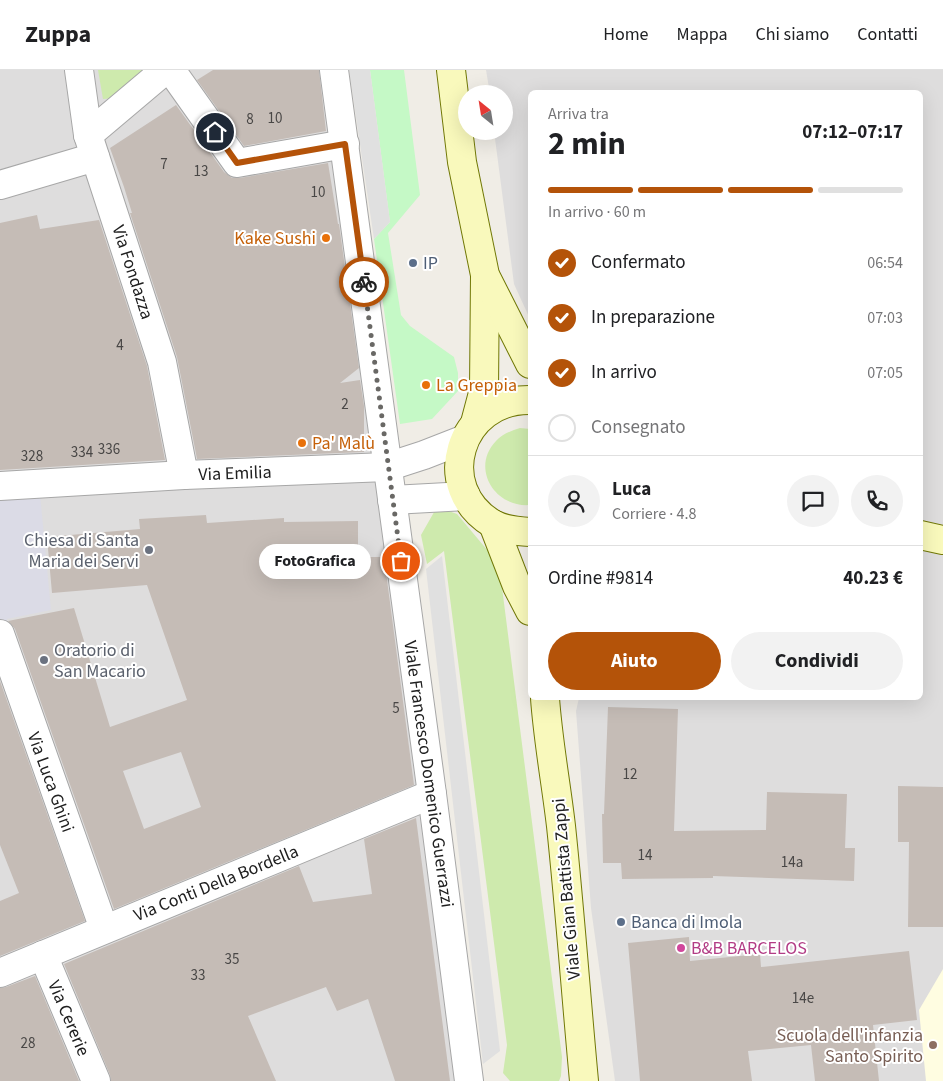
<!DOCTYPE html>
<html lang="it">
<head>
<meta charset="utf-8">
<style>
	:root { --surface:#fff; --page:#f2f2f2; --text:#202124; --muted:#757577; --line:#e0e0e0; --accent:#b45309 }
	body { margin:0; font-family:"Source Sans 3",sans-serif; background:var(--page); color:var(--text); height:100vh; display:flex; flex-direction:column; font-size:19px; white-space:nowrap }
	* { box-sizing:border-box; margin:0 }
	p { font-size:16px; color:var(--muted) }
	.icon { flex:none; width:28px; height:28px; fill:none; stroke:currentColor; stroke-width:2; stroke-linecap:round; stroke-linejoin:round }
	.map { position:relative; flex:1; overflow:hidden }
	.panel { position:absolute; left:528px; top:20px; width:395px; height:610px; display:flex; flex-direction:column; background:var(--surface); border-radius:8px; box-shadow:0 5px 20px #0002 }
	.panel>* { flex:none }
	.needle { width:32px; rotate:330deg }
	.controls { position:absolute; left:458px; top:15px; display:grid; gap:10px }
	.controls a { display:grid; place-items:center; width:55px; height:55px; border-radius:50%; background:var(--surface); box-shadow:0 5px 20px #0002; font-size:25px }
	.pin { position:absolute; display:grid; place-items:center; width:42px; height:42px; color:#fff; margin:-21px; border:2px solid #fff; border-radius:50%; box-shadow:0 1px 5px #0007 }
	.courier { position:absolute; display:grid; place-items:center; width:50px; height:50px; margin:-25px; border:4px solid #b45309; border-radius:50%; background:#fff; color:#222; box-shadow:0 1px 6px #0007 }
	.bubble { position:absolute; height:35px; border-radius:18px; background:var(--surface); box-shadow:0 5px 20px #0002; font-size:16px; font-weight:700; line-height:35px; text-align:center }
	.summary em { font-style:normal; font-weight:700 }
	.summary div { display:flex; flex-direction:column-reverse }
	.summary { display:flex; align-items:center; justify-content:space-between; height:85px; padding:0 20px }
	h1 { font-size:32px; font-weight:700; line-height:38px }
	.bar { display:grid; grid-template-columns:repeat(4,1fr); gap:8px 5px; align-content:center; height:60px; padding:0 20px }
	.bar i { height:6px; border-radius:4px; background:var(--line) }
	.bar .active { background:var(--accent) }
	.bar p { grid-column:span 4 }
	.line { display:flex; align-items:center; gap:12px; padding:0 20px; border-top:1px solid var(--line) }
	.line div { flex:1 }
	.round { display:grid; place-items:center; flex:none; width:52px; height:52px; border-radius:26px; background:var(--page) }
	ol { padding:0 20px; list-style:none }
	li { display:flex; align-items:center; gap:15px; height:55px }
	li p { margin-inline-start:auto }
	li .icon { padding:5px; border-radius:50%; background:var(--accent); color:#fff; stroke-width:4 }
	li:last-child { color:var(--muted) }
	li i { width:28px; height:28px; border:2px solid var(--line); border-radius:50% }
	.action { display:flex; gap:10px; margin-top:auto; padding:10px 20px }
	.action a { flex:1; height:58px; border-radius:30px; background:var(--accent); color:#fff; font-size:20px; font-weight:700; line-height:58px; text-align:center }
	.action a+a { background:var(--page); color:var(--text) }
	header { display:flex; align-items:center; gap:30px; box-sizing:border-box; height:70px; padding:0 25px; background:var(--surface); border-bottom:1px solid var(--line) }
	header strong { font-size:24px }
	nav { display:flex; gap:28px; margin-inline-start:auto; font-size:18px }
	.map>svg:first-child { display:block }
</style>
</head>
<body>
<header>
<strong>Zuppa</strong>
<nav><a>Home</a><a>Mappa</a><a>Chi siamo</a><a>Contatti</a></nav>
</header>
<div class="map">
<svg width="943" height="1011" viewBox="0 0 943 1011">
	<rect width="100%" height="100%" fill="#f0ede6"/>
	<g fill="#dedddd">
		<polygon points="0,0 336,0 459,1011 0,1011"/>
		<polygon points="486,0 943,0 943,1011 615,1011 591,838 576,641 579,628 920,628 920,22 530,22 530,249 514,214 494,61 504,61 504,24 490,24"/>
	</g>
	<polygon fill="#fffde1" points="943,899 943,1011 926,1011 919,940"/>
	<g fill="#ceeaad">
		<polygon points="98,0 151,0 116,28 103,29"/>
		<path d="M520,358l10,1v76c-35,3 -60,-37 -34,-64 6,-7 15,-10 24,-13z"/>
		<polygon points="437,437 457,444 499,494 562,987 561,1006 559,1011 510,1011 503,1003 507,975 444,481 427,494 421,465"/>
	</g>
	<polygon fill="#c5f9c6" points="370,0 404,0 420,125 388,163 401,245 410,256 454,287 458,303 458,321 432,349 400,354 374,169 390,152"/>
	<g fill="#e0e0e0">
		<polygon points="349,0 370,0 390,152 374,169"/>
		<polygon points="442,486 500,981 483,994 426,499"/>
	</g>
	<polygon fill="#dbdbe6" points="39,414 51,540 7,549 7,553 0,557 0,416"/>
	<g fill="#c5bcb6" fill-rule="evenodd">
		<polygon points="213,0 319,0 326,61 244,76 197,10"/>
		<polygon points="176,35 224,102 232,108 240,108 328,93 338,154 339,154 359,298 340,313 360,310 364,336 364,382 197,389 177,287 130,143 132,143 124,117 110,78"/>
		<polygon points="37,145 40,159 99,150 147,296 165,390 0,400 0,153"/>
		<path d="M206,445l1,8 77,-5v4l74,-1v36h26l30,228 -300,124 -99,-280 -7,-8 66,-13 36,119 77,-27 -40,-115 -95,8 -5,-56 93,-8 -1,-10zM181,682l20,55 -57,22 -21,-58z"/>
		<polygon points="0,611 85,851 0,886 0,831 19,823 0,775"/>
		<polygon points="608,637 678,639 674,761 766,760 767,722 847,724 845,778 855,778 854,811 713,806 713,808 622,809 621,793 603,793 602,744 604,744"/>
		<polygon points="898,716 943,717 943,857 908,857 909,772 898,772"/>
		<polygon points="416,748 450,1011 395,1011 368,929 337,941 326,917 248,946 276,1011 111,1011 110,1005 64,894 299,796 313,832 372,824 364,769"/>
		<polygon points="689,867 690,891 760,884 761,897 909,881 917,950 873,955 879,1011 815,1011 811,975 748,981 752,1011 640,1011 628,873"/>
		<polygon points="35,906 79,1011 0,1011 0,918 6,917"/>
	</g>
	<g fill="none" stroke-linecap="round" stroke-linejoin="round">
		<g stroke="#a7a7a7" stroke-width="30">
			<g id="street">
				<polyline points="79,0 88,65 162,292 184,405"/>
				<polyline points="171,0 237,93 345,74"/>
				<polyline points="334,0 432,724 469,1011"/>
				<polyline points="88,65 165,0"/>
				<polyline points="0,115 95,87"/>
				<polyline points="0,416 184,405 387,397 424,385 465,369"/>
				<polyline points="392,430 466,426"/>
				<polyline points="0,564 104,859"/>
				<polyline points="43,885 96,1011"/>
				<polyline points="0,903 432,724"/>
			</g>
		</g>
		<g stroke="#717806" stroke-width="30">
			<g id="secondary">
				<polyline points="451,0 462,92 485,205 484,319 475,353"/>
				<polyline points="487,209 530,294"/>
				<path d="M530,330c-71,-1 -98,88 -37,124 11,6 24,7 37,8"/>
				<polyline points="493,454 517,516 530,541"/>
				<polyline points="920,465 943,470"/>
				<path d="M545,628c3,43 11,85 16,128 9,85 15,170 23,255"/>
			</g>
		</g>
		<use href="#street" stroke="#fff" stroke-width="28"/>
		<use href="#secondary" stroke="#f9f9bc" stroke-width="28"/>
	</g>
	<g fill="none" stroke-linecap="round" stroke-linejoin="round">
		<polyline stroke="#696865" stroke-width="5" stroke-dasharray="0 9" points="364,212 401,491"/>
		<polyline stroke="#b45309" stroke-width="6" points="215,62 237,93 345,74 364,212"/>
	</g>
	<g fill="#e8710a" stroke="#fff" stroke-width="2">
		<circle cx="326" cy="168" r="5"/>
		<circle cx="426" cy="315" r="5"/>
		<circle cx="302" cy="373" r="5"/>
	</g>
	<g fill="#5c6f8a" stroke="#fff" stroke-width="2">
		<circle cx="413" cy="193" r="5"/>
		<circle cx="621" cy="852" r="5"/>
	</g>
	<g fill="#6b7280" stroke="#fff" stroke-width="2">
		<circle cx="149" cy="480" r="5"/>
		<circle cx="44" cy="590" r="5"/>
	</g>
	<circle fill="#d1479c" stroke="#fff" stroke-width="2" cx="681" cy="878" r="5"/>
	<circle fill="#8d6e63" stroke="#fff" stroke-width="2" cx="933" cy="975" r="5"/>
	<g text-anchor="middle" stroke-width="4" stroke-linejoin="round" paint-order="stroke">
		<g font-size="15" fill="#494746">
			<text x="275" y="53">10</text>
			<text x="250" y="54">8</text>
			<text x="164" y="99">7</text>
			<text x="201" y="106">13</text>
			<text x="318" y="127">10</text>
			<text x="120" y="280">4</text>
			<text x="345" y="339">2</text>
			<text x="109" y="384">336</text>
			<text x="82" y="387">334</text>
			<text x="32" y="391">328</text>
			<text x="396" y="643">5</text>
			<text x="630" y="709">12</text>
			<text x="645" y="790">14</text>
			<text x="792" y="797">14a</text>
			<text x="232" y="894">35</text>
			<text x="198" y="910">33</text>
			<text x="803" y="933">14e</text>
			<text x="28" y="978">28</text>
		</g>
		<g font-size="18" fill="#c56008" stroke="#fff" text-anchor="start">
			<text x="316" y="174" text-anchor="end">Kake Sushi</text>
			<text x="436" y="321">La Greppia</text>
			<text x="312" y="379">Pa' Malù</text>
		</g>
		<g font-size="18" fill="#4e5e75" stroke="#fff" text-anchor="start">
			<text x="423" y="199">IP</text>
			<text x="631" y="858">Banca di Imola</text>
		</g>
		<g font-size="18" fill="#202020" stroke="#fff">
			<text transform="translate(133 202) rotate(72)" y="6">Via Fondazza</text>
			<text transform="translate(235 403) rotate(-2)" y="6">Via Emilia</text>
			<text transform="translate(429 704) rotate(82)" y="6">Viale Francesco Domenico Guerrazzi</text>
			<text transform="translate(51 712) rotate(70)" y="6">Via Luca Ghini</text>
			<text transform="translate(216 813) rotate(-22)" y="6">Via Conti Della Bordella</text>
			<text transform="translate(566 819) rotate(-95)" y="6">Viale Gian Battista Zappi</text>
			<text transform="translate(69 948) rotate(67)" y="6">Via Cererie</text>
		</g>
		<g font-size="18" fill="#5b616d" stroke="#fff" text-anchor="end">
			<text x="139" y="476">Chiesa di Santa<tspan x="139" dy="21">Maria dei Servi</tspan></text>
			<text x="54" y="586" text-anchor="start">Oratorio di<tspan x="54" dy="21">San Macario</tspan></text>
		</g>
		<g font-size="18" fill="#b23c85" stroke="#fff" text-anchor="start">
			<text x="691" y="884">B&amp;B BARCELOS</text>
		</g>
		<g font-size="18" fill="#785e54" stroke="#fff" text-anchor="end">
			<text x="923" y="971">Scuola dell'infanzia<tspan x="923" dy="21">Santo Spirito</tspan></text>
		</g>
	</g>
</svg>
<div class="controls">
<a><svg class="needle" viewBox="-14 -14 28 28"><path d="M0-13l5 13h-10z" fill="#e53935"/><path d="M0 13l5-13h-10z" fill="#757577"/></svg></a>
</div>
<div class="pin" style="left:401px;top:491px;background:#ea580c"><svg class="icon" aria-label="bag" viewBox="0 0 24 24"><path d="M5 8h14l-1 12H6zM9 8a3 3 0 0 1 6 0"/></svg></div>
<div class="pin" style="left:215px;top:62px;background:#1f2937"><svg class="icon" aria-label="home" viewBox="0 0 24 24"><path d="M3 11l9-7 9 7M6 9v11h12V9"/></svg></div>
<div class="courier" style="left:364px;top:212px"><svg class="icon" aria-label="bike" viewBox="0 0 24 24"><circle cx="6" cy="16" r="4"/><circle cx="18" cy="16" r="4"/><path d="M6 16l4-8h5l3 8M10 8l3 8H6M13 5h3"/></svg></div>
<div class="bubble" style="left:259px;top:474px;width:112px">FotoGrafica</div>
<section class="panel">
<div class="summary"><div><h1>2 min</h1><p>Arriva tra</p></div><em>07:12–07:17</em></div>
<div class="bar"><i class="active"></i><i class="active"></i><i class="active"></i><i></i><p>In arrivo · 60 m</p></div>
<ol>
<li><svg class="icon" aria-label="check" viewBox="0 0 24 24"><path d="M5 12l5 5 9-10"/></svg>Confermato<p>06:54</p></li>
<li><svg class="icon" aria-label="check" viewBox="0 0 24 24"><path d="M5 12l5 5 9-10"/></svg>In preparazione<p>07:03</p></li>
<li><svg class="icon" aria-label="check" viewBox="0 0 24 24"><path d="M5 12l5 5 9-10"/></svg>In arrivo<p>07:05</p></li>
<li><i></i>Consegnato</li>
</ol>
<div class="line" style="height:90px"><a class="round"><svg class="icon" aria-label="person" viewBox="0 0 24 24"><circle cx="12" cy="8" r="4"/><path d="M4 21q1-7 8-7t8 7"/></svg></a><div><b>Luca</b><p>Corriere · 4.8</p></div><a class="round"><svg class="icon" aria-label="chat" viewBox="0 0 24 24"><path d="M4 5h16v11H9l-5 4z"/></svg></a><a class="round"><svg class="icon" aria-label="phone" viewBox="0 0 24 24"><path d="M5 4h4l2 5-3 2q2 4 5 5l2-3 5 2v4C11 20 4 13 5 4z"/></svg></a></div>
<div class="line" style="height:65px"><div>Ordine #9814</div><b>40.23 €</b></div>
<div class="action"><a>Aiuto</a><a>Condividi</a></div>
</section>
</div>
</body>
</html>
